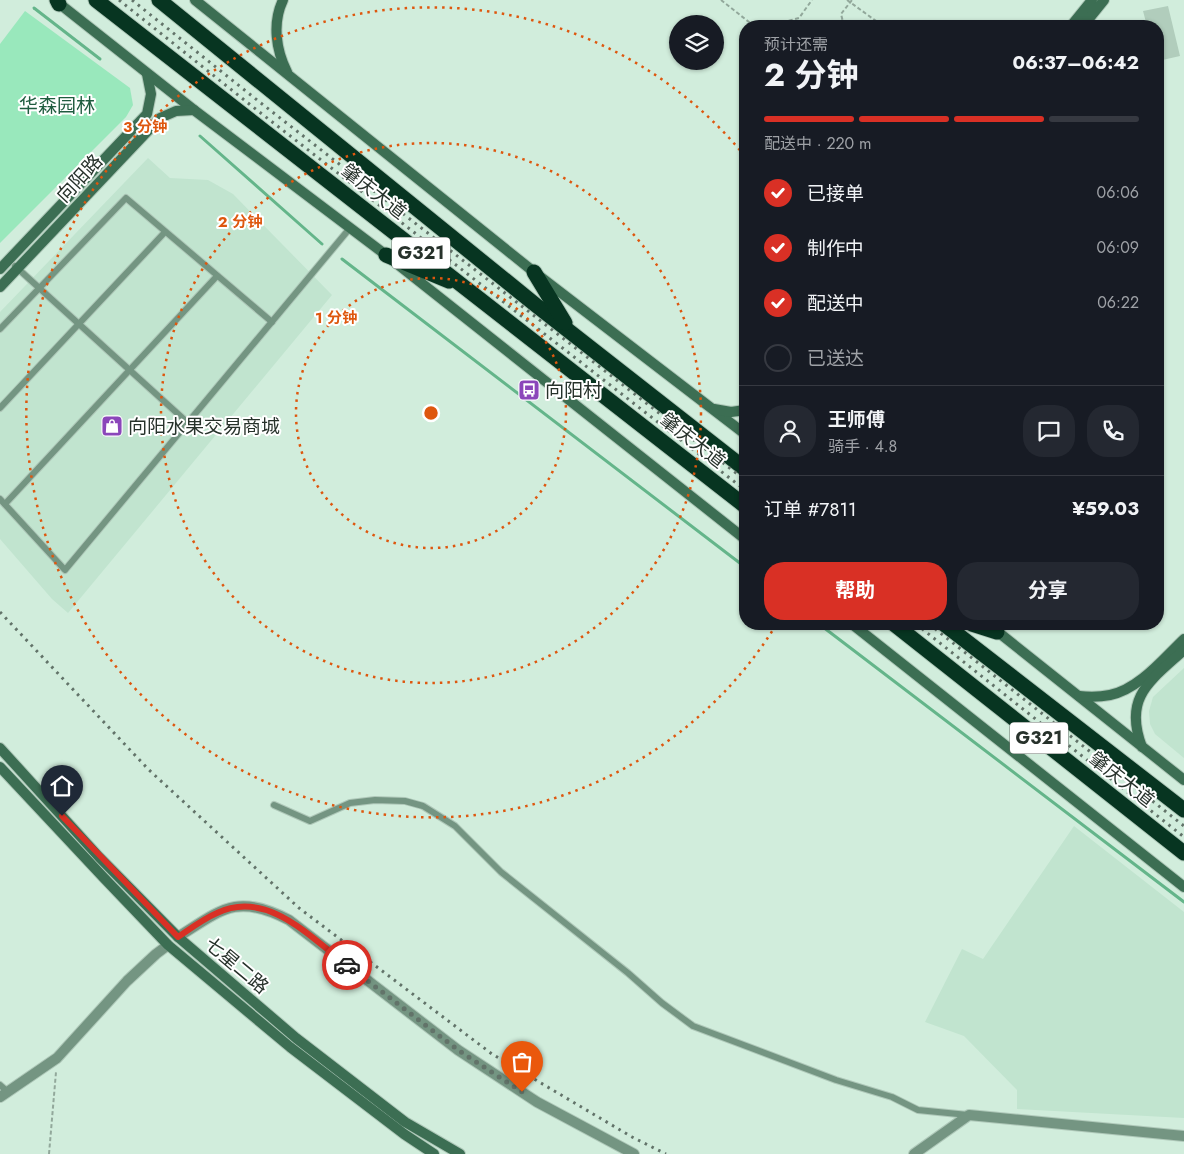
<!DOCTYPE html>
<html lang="zh">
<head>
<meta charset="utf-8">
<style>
	:root { --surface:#171b24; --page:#242831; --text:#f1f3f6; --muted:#9ea1a6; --line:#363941; --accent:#d93025 }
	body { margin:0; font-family:Jost,"Noto Sans SC",sans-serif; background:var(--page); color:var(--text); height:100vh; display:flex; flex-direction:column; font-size:19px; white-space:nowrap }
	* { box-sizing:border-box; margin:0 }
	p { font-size:16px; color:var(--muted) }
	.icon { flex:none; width:28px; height:28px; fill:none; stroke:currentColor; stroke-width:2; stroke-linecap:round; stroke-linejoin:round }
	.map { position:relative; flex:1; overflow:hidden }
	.side { position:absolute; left:739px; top:20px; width:425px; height:610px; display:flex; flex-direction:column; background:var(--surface); border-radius:20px; box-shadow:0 1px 4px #0004 }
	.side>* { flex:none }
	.controls { position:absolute; left:669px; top:15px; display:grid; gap:10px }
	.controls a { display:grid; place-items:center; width:55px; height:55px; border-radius:50%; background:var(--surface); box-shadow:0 1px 4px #0004; font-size:25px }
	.pin { position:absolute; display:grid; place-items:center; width:42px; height:42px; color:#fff; margin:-51px -21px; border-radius:50% 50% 50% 0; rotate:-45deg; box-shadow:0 0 5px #0007 }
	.pin .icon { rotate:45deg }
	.courier { position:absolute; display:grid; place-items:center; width:50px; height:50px; margin:-25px; border:4px solid #d93025; border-radius:50%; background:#fff; color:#222; box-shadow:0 1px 6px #0007 }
	.summary em { font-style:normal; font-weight:700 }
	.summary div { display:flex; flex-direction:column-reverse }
	.summary { display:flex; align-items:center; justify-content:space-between; height:85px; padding:0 25px }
	h1 { font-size:32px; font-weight:700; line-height:38px }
	.bar { display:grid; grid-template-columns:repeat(4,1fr); gap:8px 5px; align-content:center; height:60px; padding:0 25px }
	.bar i { height:6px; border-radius:4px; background:var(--line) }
	.bar .selected { background:var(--accent) }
	.bar p { grid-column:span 4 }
	.line { display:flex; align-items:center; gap:12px; padding:0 25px; border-top:1px solid var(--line) }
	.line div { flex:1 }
	.round { display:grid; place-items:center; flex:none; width:52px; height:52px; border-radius:20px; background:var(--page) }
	ol { padding:0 25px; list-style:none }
	li { display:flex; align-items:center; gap:15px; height:55px }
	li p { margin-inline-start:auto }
	li .icon { padding:5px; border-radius:50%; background:var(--accent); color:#fff; stroke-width:4 }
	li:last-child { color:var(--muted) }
	li i { width:28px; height:28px; border:2px solid var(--line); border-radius:50% }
	.action { display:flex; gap:10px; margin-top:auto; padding:10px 25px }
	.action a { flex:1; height:58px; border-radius:20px; background:var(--accent); color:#fff; font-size:20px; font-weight:700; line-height:58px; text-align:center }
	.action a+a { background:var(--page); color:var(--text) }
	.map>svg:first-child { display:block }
</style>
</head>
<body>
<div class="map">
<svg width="1184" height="1154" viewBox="0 0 1184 1154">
	<rect width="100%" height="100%" fill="#d1eddc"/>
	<g fill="#c1e4cf">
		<polygon points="148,158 170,178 208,180 233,194 332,295 68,613 52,599 0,539 0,312"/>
		<polygon points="1184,668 1184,758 1155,734 1150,724 1149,711 1153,697"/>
		<polygon points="1074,826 1184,912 1184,1118 1017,1109 1017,1090 964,1036 925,1022 962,949 983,959"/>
	</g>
	<polygon fill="#99e8bc" points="25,11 130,88 133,105 126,117 0,243 0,44"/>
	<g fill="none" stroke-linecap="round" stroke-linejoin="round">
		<g stroke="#64b58a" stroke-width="3">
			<polyline points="34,8 100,59"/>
			<polyline points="200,136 322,244"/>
			<polyline points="342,259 745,567"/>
			<polyline points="819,624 1184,902"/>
		</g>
	</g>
	<polygon fill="#b1cdbc" points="1168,6 1180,56 1158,61 1158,26 1147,26 1143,11"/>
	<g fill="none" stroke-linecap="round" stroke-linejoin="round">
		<g stroke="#afc8b9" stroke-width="8">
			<g id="lane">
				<polyline points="15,266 188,423"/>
				<polyline points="0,329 126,198 272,322"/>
				<polyline points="0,408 165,232"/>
				<polyline points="0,499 65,570 350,228"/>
				<polyline points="5,504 217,276"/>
				<polyline points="274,805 310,821 350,803 375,800 405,801 423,806 455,826 501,872 628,973 662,1003 693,1026 836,1080 892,1097 918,1110 968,1115"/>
				<polyline points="0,1085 8,1092"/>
			</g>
		</g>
		<g stroke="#afc8b9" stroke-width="12">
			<g id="street">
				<path d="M178,937c44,-28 59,-44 111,-17l169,130 79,52 97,52"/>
				<polyline points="0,1097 57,1058 127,981 156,954 168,945"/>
				<polyline points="914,1154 969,1115 1184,1136"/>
			</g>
		</g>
		<g stroke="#afc8b9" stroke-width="12">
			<g id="secondary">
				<polyline points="195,0 534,272 745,434"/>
				<path d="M283,0c-11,23 -7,50 4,72"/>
				<polyline points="56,1 194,110 386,255 745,539"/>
				<polyline points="1071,26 1092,0"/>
				<polyline points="1083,26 1104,0"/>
				<polyline points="0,269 147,114 151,94 147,74"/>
				<polyline points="0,287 160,118 176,111 194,110"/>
				<polyline points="714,409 731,412 745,410"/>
				<polyline points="852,624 1184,887"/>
				<polyline points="993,628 1184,780"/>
				<path d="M1079,696c10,1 21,1 31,-1 29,-6 53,-36 74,-56"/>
				<path d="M1142,747c-19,-50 8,-66 42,-97"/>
				<polyline points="0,748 99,857 178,937 296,1038 405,1122 460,1154"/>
				<polyline points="0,767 104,878 168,945 290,1047 404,1134 434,1154"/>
			</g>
		</g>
		<g stroke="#afc8b9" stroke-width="17">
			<g id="highway">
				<polyline points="57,0 59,4"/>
				<polyline points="96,0 745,506"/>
				<polyline points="159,0 537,306 745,469"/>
				<polyline points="386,255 449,281"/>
				<polyline points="534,272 565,323"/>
				<polyline points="894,624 1184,853"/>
				<polyline points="944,624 1184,810"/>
				<polyline points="972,624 997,632"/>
			</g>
		</g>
		<g stroke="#92a89b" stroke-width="2" stroke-dasharray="4 2.5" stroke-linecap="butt">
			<polyline points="721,0 754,26"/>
			<polyline points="847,0 883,26"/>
			<polyline points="770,26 799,18 812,0"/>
			<polyline points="844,26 841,14 852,0"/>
			<polyline points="49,1154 56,1072"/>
		</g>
		<use href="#lane" stroke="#749582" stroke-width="6"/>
		<use href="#street" stroke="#749582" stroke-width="10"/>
		<use href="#secondary" stroke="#3c6e53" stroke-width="10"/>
		<use href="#highway" stroke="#073521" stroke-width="15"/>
		<g stroke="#627369" stroke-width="3" stroke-dasharray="2.5 5" stroke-linecap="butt">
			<polyline points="119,0 253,107 745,490"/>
			<polyline points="132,0 257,100 745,480"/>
			<polyline points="0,612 149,770 299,908 492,1054 632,1137 666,1154"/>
			<polyline points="916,624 1184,837"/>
			<polyline points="929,624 1184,826"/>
		</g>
	</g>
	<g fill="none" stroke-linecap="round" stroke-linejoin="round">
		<polyline stroke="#627369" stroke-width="5" stroke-dasharray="0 9" points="347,965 458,1050 522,1092"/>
		<path stroke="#d93025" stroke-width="6" d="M62,816l116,121c12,-8 25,-18 39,-24 50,-24 93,24 130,52"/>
	</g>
	<g fill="none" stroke="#de570e" stroke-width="2.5" stroke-dasharray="2.5 5">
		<circle cx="431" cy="413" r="135"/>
		<circle cx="431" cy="413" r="270"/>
		<path d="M776 625A405 405 0 1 1 744 155"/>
	</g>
	<defs>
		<g id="bus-square" transform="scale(1.125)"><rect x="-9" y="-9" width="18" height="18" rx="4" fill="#8b46ba" stroke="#fff"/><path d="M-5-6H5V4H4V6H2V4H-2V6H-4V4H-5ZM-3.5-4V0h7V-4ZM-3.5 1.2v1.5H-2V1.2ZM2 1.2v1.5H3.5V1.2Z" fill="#fff"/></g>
		<g id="shop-square" transform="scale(1.125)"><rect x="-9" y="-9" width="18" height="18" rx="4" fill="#8b46ba" stroke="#fff"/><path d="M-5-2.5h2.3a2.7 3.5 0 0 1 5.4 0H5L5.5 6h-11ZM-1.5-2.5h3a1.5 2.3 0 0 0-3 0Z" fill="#fff"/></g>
	</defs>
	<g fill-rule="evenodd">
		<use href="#bus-square" x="529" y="390"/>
		<use href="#shop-square" x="112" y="426"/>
	</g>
	<g text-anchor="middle" stroke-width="4" stroke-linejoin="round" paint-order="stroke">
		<g fill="#fff" stroke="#68706b" stroke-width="1">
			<rect x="392" y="237.5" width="58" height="31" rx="4"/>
			<rect x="1010" y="722.5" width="58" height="31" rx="4"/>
		</g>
		<g font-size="18" font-weight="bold" fill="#27322b">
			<text x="421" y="259">G321</text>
			<text x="1039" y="744">G321</text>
		</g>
		<g font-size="19" fill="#1f5c3f" stroke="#fff">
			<text x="57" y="112">华森园林</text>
		</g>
		<g font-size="19" fill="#27322b" stroke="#fff">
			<text transform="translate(79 178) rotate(-47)" y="7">向阳路</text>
			<text transform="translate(374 191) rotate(38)" y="7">肇庆大道</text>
			<text transform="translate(693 440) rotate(38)" y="7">肇庆大道</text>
			<text transform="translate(1122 779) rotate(38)" y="7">肇庆大道</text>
			<text transform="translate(237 965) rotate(40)" y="7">七星二路</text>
		</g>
		<g font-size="19" fill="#27322b" stroke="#fff" text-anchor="start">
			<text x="545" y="397">向阳村</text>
			<text x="128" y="433">向阳水果交易商城</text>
		</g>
	</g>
	<circle cx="431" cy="413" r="8" fill="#de570e" stroke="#fff" stroke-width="2.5"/>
	<g font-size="15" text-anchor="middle" font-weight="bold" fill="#de570e" stroke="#fff" stroke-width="4" stroke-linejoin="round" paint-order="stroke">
		<text x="145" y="132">3 分钟</text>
		<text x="240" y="227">2 分钟</text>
		<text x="336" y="323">1 分钟</text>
	</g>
</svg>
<div class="controls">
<a><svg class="icon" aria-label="layers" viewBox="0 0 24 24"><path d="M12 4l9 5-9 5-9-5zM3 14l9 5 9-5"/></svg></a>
</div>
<div class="pin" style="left:522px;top:1092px;background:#ea580c"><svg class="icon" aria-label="bag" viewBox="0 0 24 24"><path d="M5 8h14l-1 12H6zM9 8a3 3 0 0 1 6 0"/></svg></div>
<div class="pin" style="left:62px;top:816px;background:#1f2937"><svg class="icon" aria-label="home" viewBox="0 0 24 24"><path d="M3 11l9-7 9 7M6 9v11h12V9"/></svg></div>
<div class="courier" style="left:347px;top:965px"><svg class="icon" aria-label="car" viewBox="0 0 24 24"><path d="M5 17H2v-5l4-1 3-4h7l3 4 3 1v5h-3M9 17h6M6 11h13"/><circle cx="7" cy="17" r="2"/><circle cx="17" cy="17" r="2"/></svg></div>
<section class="side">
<div class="summary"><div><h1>2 分钟</h1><p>预计还需</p></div><em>06:37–06:42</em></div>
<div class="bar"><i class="selected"></i><i class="selected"></i><i class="selected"></i><i></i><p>配送中 · 220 m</p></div>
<ol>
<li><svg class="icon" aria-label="check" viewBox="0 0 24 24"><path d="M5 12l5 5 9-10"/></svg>已接单<p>06:06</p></li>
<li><svg class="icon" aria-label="check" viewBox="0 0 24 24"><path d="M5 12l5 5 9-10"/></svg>制作中<p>06:09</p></li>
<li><svg class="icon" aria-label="check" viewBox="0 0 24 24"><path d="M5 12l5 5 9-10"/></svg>配送中<p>06:22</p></li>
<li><i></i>已送达</li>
</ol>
<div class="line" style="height:90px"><a class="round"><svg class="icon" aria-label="person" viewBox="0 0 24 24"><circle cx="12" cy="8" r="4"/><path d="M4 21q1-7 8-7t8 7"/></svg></a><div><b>王师傅</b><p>骑手 · 4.8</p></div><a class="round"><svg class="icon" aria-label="chat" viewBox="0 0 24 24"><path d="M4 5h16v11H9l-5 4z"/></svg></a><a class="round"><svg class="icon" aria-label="phone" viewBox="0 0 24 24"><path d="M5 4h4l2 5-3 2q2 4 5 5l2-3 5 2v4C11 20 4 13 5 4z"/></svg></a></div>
<div class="line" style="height:65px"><div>订单 #7811</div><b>¥59.03</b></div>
<div class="action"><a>帮助</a><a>分享</a></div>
</section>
</div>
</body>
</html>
